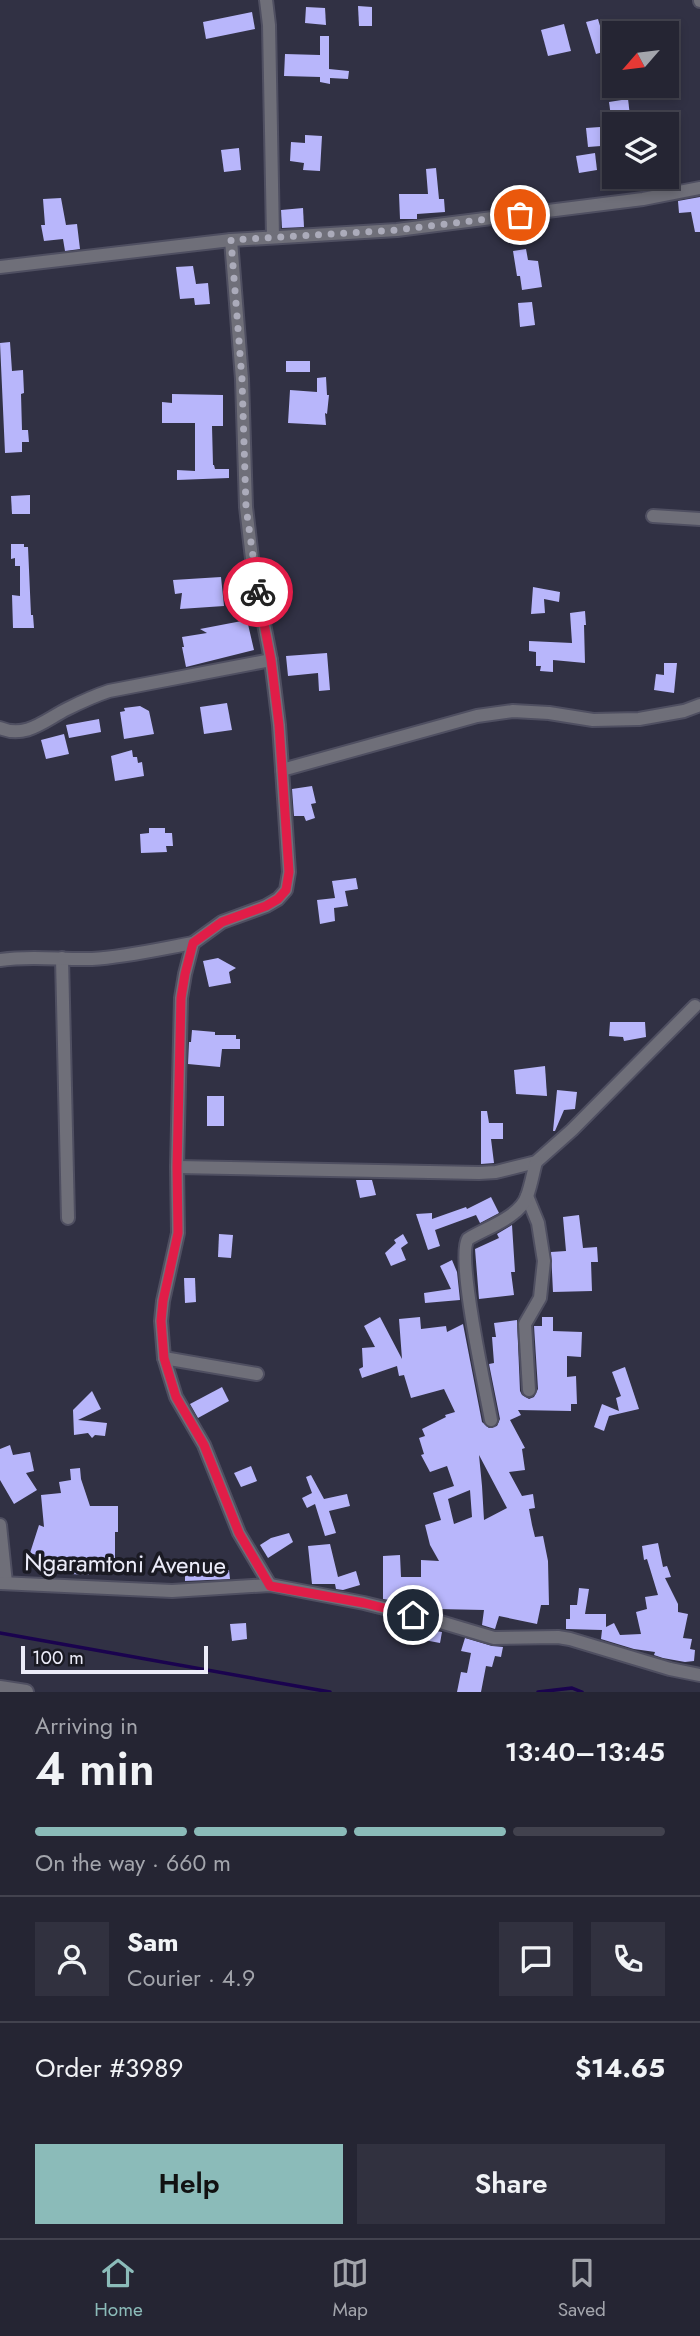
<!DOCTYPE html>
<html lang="en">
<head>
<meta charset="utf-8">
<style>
	:root { --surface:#252533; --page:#31313f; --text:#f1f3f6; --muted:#a3a5ac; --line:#42424e; --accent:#8bbbb9 }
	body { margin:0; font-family:Jost,sans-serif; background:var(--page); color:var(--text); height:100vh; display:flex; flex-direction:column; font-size:26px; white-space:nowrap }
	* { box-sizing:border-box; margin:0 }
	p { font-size:23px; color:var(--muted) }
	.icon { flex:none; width:38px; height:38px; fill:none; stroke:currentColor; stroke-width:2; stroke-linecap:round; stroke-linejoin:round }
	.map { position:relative; height:1692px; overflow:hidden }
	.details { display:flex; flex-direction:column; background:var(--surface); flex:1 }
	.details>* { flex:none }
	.needle { width:46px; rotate:242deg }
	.buttons { position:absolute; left:602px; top:21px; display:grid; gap:14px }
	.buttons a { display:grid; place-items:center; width:77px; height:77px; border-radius:0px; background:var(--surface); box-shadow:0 4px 10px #0003,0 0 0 2px var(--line); font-size:35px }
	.scale { position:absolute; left:21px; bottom:18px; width:187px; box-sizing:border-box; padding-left:7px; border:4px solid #ececf9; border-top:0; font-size:19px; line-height:24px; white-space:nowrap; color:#ececf9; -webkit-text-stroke:5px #1a1a23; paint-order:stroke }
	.pin { position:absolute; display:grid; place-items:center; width:60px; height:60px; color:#fff; margin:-30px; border:4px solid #fff; border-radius:50%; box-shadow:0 2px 7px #0007 }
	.courier { position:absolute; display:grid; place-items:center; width:70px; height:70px; margin:-35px; border:5px solid #e11d48; border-radius:50%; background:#fff; color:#222; box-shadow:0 2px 9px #0007 }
	.summary em { font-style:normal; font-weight:600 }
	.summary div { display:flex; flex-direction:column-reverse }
	.summary { display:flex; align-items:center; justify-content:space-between; height:119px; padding:0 35px }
	h1 { font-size:46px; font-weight:600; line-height:52px }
	.bar { display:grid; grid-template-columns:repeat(4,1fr); gap:10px 7px; align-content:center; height:84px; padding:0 35px }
	.bar i { height:9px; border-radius:5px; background:var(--line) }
	.bar .selected { background:var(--accent) }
	.bar p { grid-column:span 4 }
	.line { display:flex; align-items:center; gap:18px; padding:0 35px; border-top:2px solid var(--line) }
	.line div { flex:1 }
	.round { display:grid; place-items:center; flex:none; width:74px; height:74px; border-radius:0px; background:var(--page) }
	.button { display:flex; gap:14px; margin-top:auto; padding:14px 35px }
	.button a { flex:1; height:80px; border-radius:0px; background:var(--accent); color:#111; font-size:28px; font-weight:600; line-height:80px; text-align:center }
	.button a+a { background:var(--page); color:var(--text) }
	.tabs { display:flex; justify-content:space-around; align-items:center; height:98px; border-top:2px solid var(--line); background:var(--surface); font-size:19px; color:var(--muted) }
	.tabs a { display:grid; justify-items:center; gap:4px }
	.tabs .selected { color:var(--accent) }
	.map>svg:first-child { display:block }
</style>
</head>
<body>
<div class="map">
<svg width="700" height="1692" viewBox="0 0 700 1692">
	<rect width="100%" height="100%" fill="#313144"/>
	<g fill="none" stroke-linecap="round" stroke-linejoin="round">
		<g stroke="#1a034e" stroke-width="3.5">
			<polyline points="0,1633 330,1692"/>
			<polyline points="538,1692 572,1688 582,1692"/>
		</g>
	</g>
	<g fill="#b8b6fb" fill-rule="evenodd">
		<polygon points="358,6 372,7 372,26 359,26"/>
		<polygon points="306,7 325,8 326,25 305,23"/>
		<polygon points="252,12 255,29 206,39 203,22"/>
		<polygon points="598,19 603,36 614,33 614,49 596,54 586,22"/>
		<polygon points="564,24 571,51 548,56 541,30"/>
		<polygon points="320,36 329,36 329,69 349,71 348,79 330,78 330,84 320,82 320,77 284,76 285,54 320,55"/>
		<polygon points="628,99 631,124 612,124 609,102"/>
		<polygon points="614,126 614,145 588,147 586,128"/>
		<polygon points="305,135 322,136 320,171 303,170 304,163 290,161 291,142 305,143"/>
		<polygon points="670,139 679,171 667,174 667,140"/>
		<polygon points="239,148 241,170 224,172 221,150"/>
		<polygon points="595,153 597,170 579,173 576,156"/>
		<polygon points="436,168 439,199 444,199 445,212 417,214 417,219 400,219 399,194 428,194 426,169"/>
		<polygon points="700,197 700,232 695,232 691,212 679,213 678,201"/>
		<polygon points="61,198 66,225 77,224 80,249 65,251 63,239 44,241 41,225 45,225 43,199"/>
		<polygon points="303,208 304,227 282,228 281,210"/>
		<polygon points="526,249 528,260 538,261 542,287 522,290 520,276 517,276 513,251"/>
		<polygon points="193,266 196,284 208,283 210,304 195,305 194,298 180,299 176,267"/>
		<polygon points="532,302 535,325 520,327 518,303"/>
		<polygon points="10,342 12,371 23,370 24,393 21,394 22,430 28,430 29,442 22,442 22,452 5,453 0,343"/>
		<rect x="286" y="361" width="24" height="11"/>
		<polygon points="326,377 327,395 329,395 327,414 325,413 326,425 288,423 290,390 317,392 317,378"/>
		<polygon points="172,394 223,395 223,426 212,426 213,465 214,465 215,469 229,469 229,478 177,480 177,470 195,471 195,423 162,423 162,402 172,403"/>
		<polygon points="30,495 30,514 12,514 11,496"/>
		<polygon points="11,544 24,544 24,547 28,547 31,615 33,615 34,628 13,628 12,595 20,596 20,566 15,566 15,558 11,559"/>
		<polygon points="221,577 224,606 180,609 182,593 175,594 173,580"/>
		<polygon points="533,587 560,592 559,602 544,599 545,613 531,614"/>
		<polygon points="585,611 586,625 584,625 585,663 553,660 553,672 540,671 541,666 536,666 536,652 529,651 529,641 572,643 570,613"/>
		<polygon points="247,620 254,650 186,667 182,647 184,647 182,637 207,633 200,629"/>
		<polygon points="327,653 330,690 319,691 318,673 288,676 286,656"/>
		<polygon points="664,663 677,663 674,693 654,690 656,674 664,675"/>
		<polygon points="227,703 232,730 204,734 200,707"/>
		<polygon points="140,706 149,711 154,734 124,739 120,712 125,711 124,708"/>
		<polygon points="99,719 101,732 69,738 66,725"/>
		<polygon points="64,734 69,754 46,759 41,740"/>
		<polygon points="132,750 133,757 137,757 138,763 142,762 144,776 115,781 111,756"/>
		<polygon points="312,786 316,803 311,804 315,818 306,821 304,816 294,816 292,789"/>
		<polygon points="149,828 165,828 165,833 172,833 173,846 166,846 167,852 141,853 140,834 149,833"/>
		<polygon points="356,878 358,889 345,891 348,906 334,908 335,921 320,924 317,900 335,898 332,881"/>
		<polygon points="218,958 236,968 229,972 231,983 209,987 203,961"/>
		<polygon points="610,1022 645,1022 646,1037 624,1041 623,1037 609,1036"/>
		<polygon points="192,1030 215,1032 215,1035 236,1035 236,1039 240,1039 240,1049 222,1049 220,1067 188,1064 189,1042 191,1042"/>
		<polygon points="545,1066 547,1096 516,1094 514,1070"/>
		<polygon points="557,1090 577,1092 575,1109 564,1110 555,1131 553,1131"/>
		<rect x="207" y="1096" width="17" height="30"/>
		<polygon points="481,1111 487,1111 489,1123 503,1123 503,1139 491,1139 494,1163 481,1164"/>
		<polygon points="356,1180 372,1180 376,1195 360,1198"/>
		<polygon points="491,1197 499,1213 480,1223 476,1215 435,1230 440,1246 428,1250 416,1214 432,1213 432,1219 466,1207 467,1209"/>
		<polygon points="579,1215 583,1248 597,1247 598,1262 591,1262 592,1291 553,1292 551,1252 566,1251 563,1217"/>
		<polygon points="512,1225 515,1272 511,1272 514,1295 479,1299 475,1249 499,1238 497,1234"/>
		<polygon points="219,1234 233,1235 231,1258 218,1257"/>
		<polygon points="403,1234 408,1243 401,1248 406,1260 391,1266 385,1253 396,1243 394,1240"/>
		<polygon points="452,1260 457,1272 460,1300 425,1303 424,1293 451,1289 440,1266"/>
		<polygon points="184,1278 195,1278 196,1302 185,1303"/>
		<path d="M380,1317l22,42 -3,-40 21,-2 1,12 25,-3 1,6 16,-8 19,98 7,6 8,-2 3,-7 -11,-55 5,-1 -2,-26h4l-2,-14 23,-3 3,71 2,4 7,4 5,-2 4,-8 -4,-63h8v-9h11v14l29,1 -1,25 -14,-1v21l9,-1 1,28h-6v7l-53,-1 3,5 -11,5 15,28 -3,1 3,21 -16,2 13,24 11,-2 2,14 -6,1 3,16 3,12 8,-1 5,25 1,44h-8l-4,19 -38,-8 -4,13 -13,-4 2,-15 -47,-1v-5h-33v-2l-21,-3v-43l17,-1 1,22h20v-17l18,1 -9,-16 -5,-20 16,-5 -8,-27 21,-7 -7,-20 -17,6 -9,-17 3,-1 -5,-16 6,-2 -3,-7 24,-12 -1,-2 10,-3 -11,-23 -33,9 -7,-23 -5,1 -2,-10 -35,12 -3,-9 4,-2 -1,-19 13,-1 -11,-21zM479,1455l28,53 -23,12 -2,-34zM470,1490l2,27 -18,7 -6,-25z"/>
		<polygon points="625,1367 639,1409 609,1416 604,1431 594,1427 602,1404 619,1411 616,1398 621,1396 612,1372"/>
		<polygon points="222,1387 229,1401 198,1418 190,1404"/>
		<polygon points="92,1391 101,1409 78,1420 107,1423 105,1436 95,1435 92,1438 88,1433 74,1435 73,1410"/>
		<polygon points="10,1445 13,1455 30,1452 34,1471 26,1473 37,1490 14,1504 0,1480 0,1449"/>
		<polygon points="251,1466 257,1481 241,1487 234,1473"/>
		<polygon points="80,1468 81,1479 90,1506 118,1506 118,1532 115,1532 115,1564 90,1564 89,1575 71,1574 71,1557 50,1559 30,1553 39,1525 44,1527 41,1495 61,1493 59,1482 71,1480 70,1469"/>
		<polygon points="311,1475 324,1499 347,1494 350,1506 329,1511 336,1533 325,1536 315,1504 307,1508 302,1498 312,1493 306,1477"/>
		<polygon points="289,1533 293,1542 268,1558 260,1545 271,1538"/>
		<polygon points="658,1543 663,1567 667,1566 671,1577 665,1578 678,1604 678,1612 688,1614 683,1638 692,1639 690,1649 695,1650 694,1661 685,1662 663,1658 654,1655 655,1652 634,1649 601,1639 602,1630 566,1629 566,1619 570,1619 570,1605 577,1605 579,1588 589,1589 585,1614 606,1614 606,1627 614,1623 620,1635 641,1634 636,1612 647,1609 645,1597 658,1595 647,1559 644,1560 642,1546"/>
		<polygon points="330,1544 338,1577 356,1571 360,1585 343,1590 336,1589 335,1584 312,1584 308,1546"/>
		<polygon points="185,1567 195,1567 195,1571 229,1570 230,1579 185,1581"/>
		<polygon points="246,1623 247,1639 232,1641 230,1624"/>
		<polygon points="399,1625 442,1632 440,1643 398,1635"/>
		<polygon points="465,1638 492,1646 503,1647 501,1657 495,1656 492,1667 486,1666 481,1692 457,1692 461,1672 467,1673 471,1653 461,1651"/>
	</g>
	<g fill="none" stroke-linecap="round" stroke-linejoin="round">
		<g stroke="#4f4f61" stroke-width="16">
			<g id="minor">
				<polyline points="266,0 269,25 273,237"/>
				<polyline points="700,0 700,1"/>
				<polyline points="231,240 242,379 246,507 253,567 271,660 279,725 289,872 286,890 278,899 266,906 222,922 193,943 185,974 181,998 177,1167 178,1233 163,1301 161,1321 164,1358 176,1397 204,1445 239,1533 270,1585"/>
				<polyline points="0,267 231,240 397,230 643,199 700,188"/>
				<polyline points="653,516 700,519"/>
				<path d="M0,728c26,11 45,-8 67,-19 14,-7 27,-13 42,-18l162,-31"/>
				<polyline points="282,770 477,716 513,711 549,713 593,720 639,719 684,711 700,705"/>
				<polyline points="62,958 68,1218"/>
				<path d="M0,960c31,-5 61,0 92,-1 34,-2 68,-10 101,-16"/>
				<polyline points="177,1167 479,1173 496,1172 536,1162 572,1130 695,1006"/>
				<polyline points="527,1196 538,1223 544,1261 540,1298 525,1324 529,1390"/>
				<polyline points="164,1358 257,1374"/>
				<path d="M491,1420c-5,-28 -35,-163 -23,-181 18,-11 52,-22 59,-43 4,-11 6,-23 9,-34"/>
				<polyline points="0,1525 6,1583"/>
				<polyline points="0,1583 172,1591 270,1585 364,1603 437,1621 494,1638 558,1637 570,1639 670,1669 700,1675"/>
			</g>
		</g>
		<g stroke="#4f4f61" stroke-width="18">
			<polyline id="tertiary" points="0,1688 26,1692"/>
		</g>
		<use href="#minor" stroke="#6f6f79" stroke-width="12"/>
		<use href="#tertiary" stroke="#6f6f79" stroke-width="14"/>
	</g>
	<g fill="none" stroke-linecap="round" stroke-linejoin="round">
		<polyline stroke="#ababba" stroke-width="7" stroke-dasharray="0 12.6" points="258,592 246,507 242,379 231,240 397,230 520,215"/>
		<polyline stroke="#e11d48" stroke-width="9" points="258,592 271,660 279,725 289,872 286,890 278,899 266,906 222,922 193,943 185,974 181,998 177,1167 178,1233 163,1301 161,1321 164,1358 176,1397 204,1445 239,1533 270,1586 364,1603 413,1615"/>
	</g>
	<g text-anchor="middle" stroke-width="7" stroke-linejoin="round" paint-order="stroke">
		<g font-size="24" fill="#ececf9" stroke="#1a1a23">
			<text transform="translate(125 1564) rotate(1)" y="8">Ngaramtoni Avenue</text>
		</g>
	</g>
</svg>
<div class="buttons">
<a><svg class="needle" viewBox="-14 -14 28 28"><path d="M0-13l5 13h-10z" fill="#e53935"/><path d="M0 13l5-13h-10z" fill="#a3a5ac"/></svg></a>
<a><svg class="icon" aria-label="layers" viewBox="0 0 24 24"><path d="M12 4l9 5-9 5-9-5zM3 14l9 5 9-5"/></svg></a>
</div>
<div class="scale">100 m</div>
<div class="pin" style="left:520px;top:215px;background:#ea580c"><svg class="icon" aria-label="bag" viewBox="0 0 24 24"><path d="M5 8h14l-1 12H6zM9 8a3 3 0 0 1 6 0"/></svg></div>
<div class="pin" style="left:413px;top:1615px;background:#1f2937"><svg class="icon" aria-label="home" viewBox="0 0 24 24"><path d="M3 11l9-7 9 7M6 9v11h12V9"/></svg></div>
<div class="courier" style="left:258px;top:592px"><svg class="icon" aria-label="bike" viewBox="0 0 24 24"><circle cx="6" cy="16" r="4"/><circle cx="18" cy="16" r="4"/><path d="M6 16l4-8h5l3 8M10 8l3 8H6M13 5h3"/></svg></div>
</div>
<section class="details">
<div class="summary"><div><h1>4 min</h1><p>Arriving in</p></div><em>13:40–13:45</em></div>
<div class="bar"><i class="selected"></i><i class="selected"></i><i class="selected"></i><i></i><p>On the way · 660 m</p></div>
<div class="line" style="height:126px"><a class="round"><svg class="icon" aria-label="person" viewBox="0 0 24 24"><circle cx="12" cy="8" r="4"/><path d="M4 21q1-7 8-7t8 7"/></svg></a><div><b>Sam</b><p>Courier · 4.9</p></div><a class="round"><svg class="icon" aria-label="chat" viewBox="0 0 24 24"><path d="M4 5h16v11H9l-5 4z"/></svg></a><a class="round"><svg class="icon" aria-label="phone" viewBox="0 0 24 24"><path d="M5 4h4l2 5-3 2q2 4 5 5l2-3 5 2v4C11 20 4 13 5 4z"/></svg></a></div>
<div class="line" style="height:91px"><div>Order #3989</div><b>$14.65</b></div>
<div class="button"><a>Help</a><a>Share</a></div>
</section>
<nav class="tabs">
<a class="selected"><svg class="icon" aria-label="home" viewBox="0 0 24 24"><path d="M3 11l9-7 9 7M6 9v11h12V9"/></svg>Home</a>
<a><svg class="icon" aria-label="map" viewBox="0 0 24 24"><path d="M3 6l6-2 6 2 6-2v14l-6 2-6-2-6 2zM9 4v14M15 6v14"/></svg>Map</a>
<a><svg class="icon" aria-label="saved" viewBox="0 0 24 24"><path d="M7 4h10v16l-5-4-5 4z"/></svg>Saved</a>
</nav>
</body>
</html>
